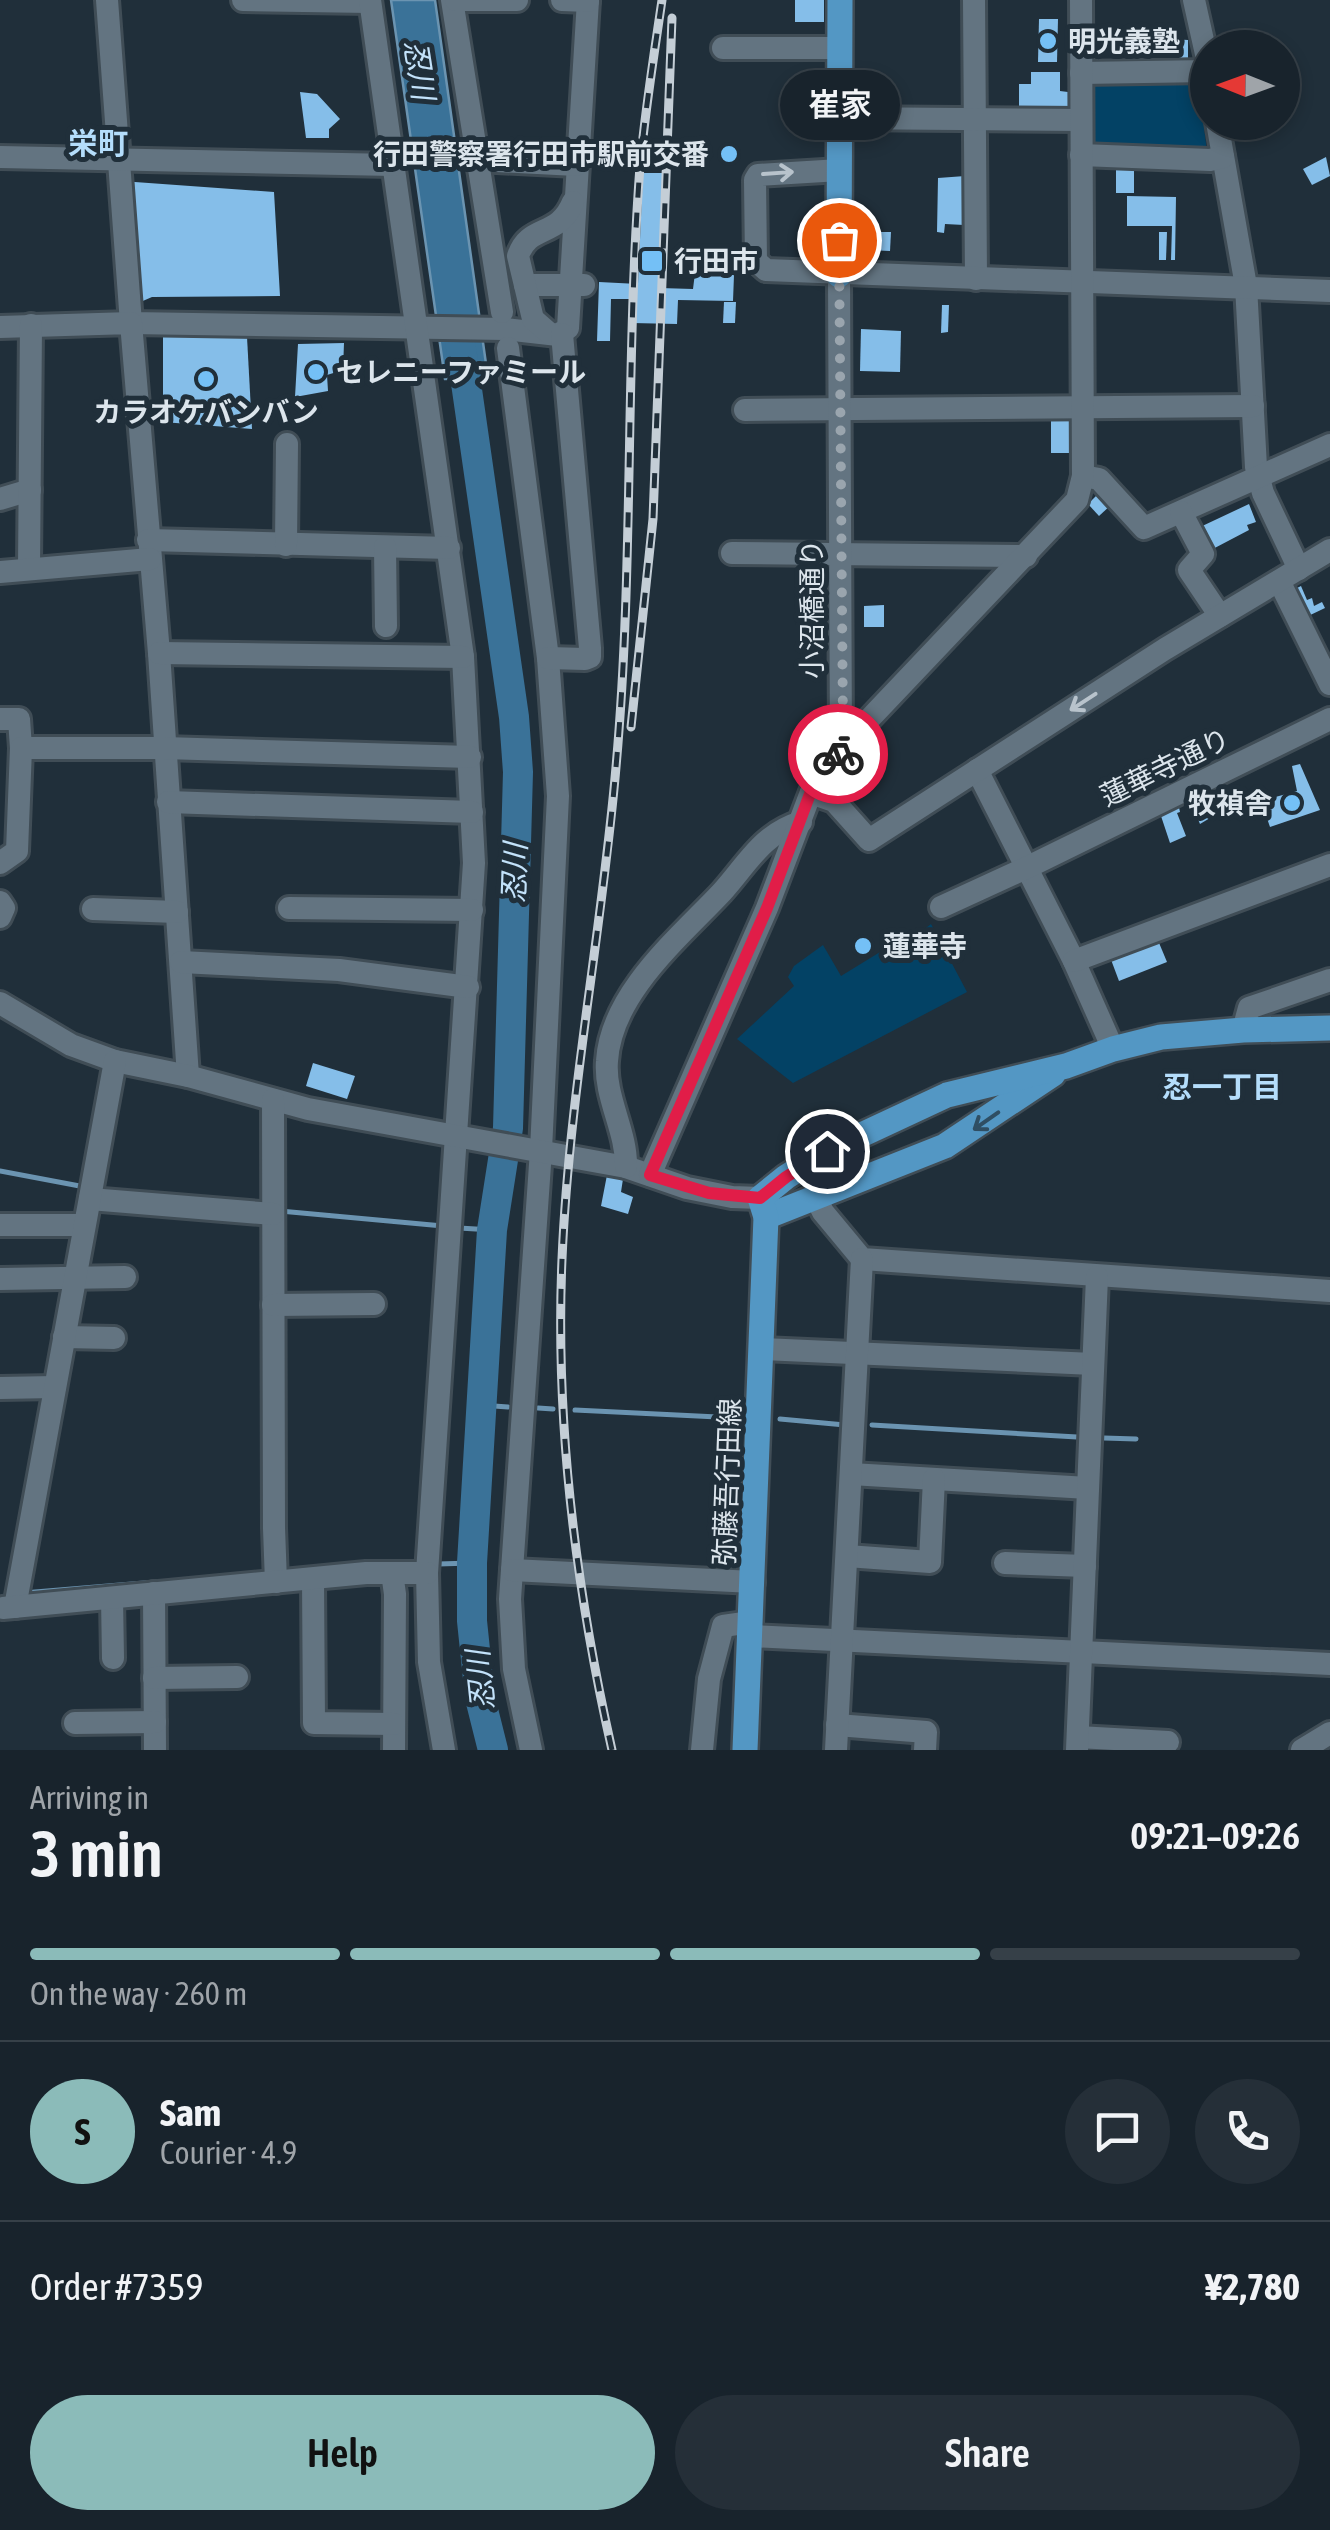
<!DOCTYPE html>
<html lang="en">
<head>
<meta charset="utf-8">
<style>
	:root { --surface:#18232c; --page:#252f38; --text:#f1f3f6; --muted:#9fa4a9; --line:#364048; --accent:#8bbbb9 }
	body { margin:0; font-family:"Asap Condensed","Noto Sans JP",sans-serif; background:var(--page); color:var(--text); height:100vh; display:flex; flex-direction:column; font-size:38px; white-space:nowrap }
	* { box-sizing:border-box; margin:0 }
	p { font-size:32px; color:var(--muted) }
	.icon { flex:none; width:55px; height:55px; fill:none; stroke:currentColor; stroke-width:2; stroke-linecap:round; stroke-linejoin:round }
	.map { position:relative; height:1750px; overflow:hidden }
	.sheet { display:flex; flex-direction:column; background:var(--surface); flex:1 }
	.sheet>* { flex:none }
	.needle { width:65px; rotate:271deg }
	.buttons { position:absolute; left:1190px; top:30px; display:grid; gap:20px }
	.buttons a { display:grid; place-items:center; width:110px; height:110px; border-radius:50%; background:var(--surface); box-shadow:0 5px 15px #0003,0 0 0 2px var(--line); font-size:50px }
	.pin { position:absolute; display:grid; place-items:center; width:85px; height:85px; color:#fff; margin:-42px; border:5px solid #fff; border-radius:50%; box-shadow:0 2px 10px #0007 }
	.courier { position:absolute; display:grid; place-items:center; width:100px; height:100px; margin:-50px; border:8px solid #e11d48; border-radius:50%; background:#fff; color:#222; box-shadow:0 2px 12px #0007 }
	.bubble { position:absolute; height:70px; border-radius:35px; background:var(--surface); box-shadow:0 5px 15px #0003,0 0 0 2px var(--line); font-size:32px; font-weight:600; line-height:70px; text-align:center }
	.overview em { font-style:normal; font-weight:600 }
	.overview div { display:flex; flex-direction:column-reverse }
	.overview { display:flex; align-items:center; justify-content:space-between; height:170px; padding:0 30px }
	h1 { font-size:65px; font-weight:600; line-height:75px }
	.bar { display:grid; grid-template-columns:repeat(4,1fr); gap:15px 10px; align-content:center; height:120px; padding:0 30px }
	.bar i { height:12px; border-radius:8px; background:var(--line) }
	.bar .active { background:var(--accent) }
	.bar p { grid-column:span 4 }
	.line { display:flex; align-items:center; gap:25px; padding:0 30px; border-top:2px solid var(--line) }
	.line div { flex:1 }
	.round { display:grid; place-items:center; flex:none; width:105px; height:105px; border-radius:52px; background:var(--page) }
	.primary-button { display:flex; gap:20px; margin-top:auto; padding:20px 30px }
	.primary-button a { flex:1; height:115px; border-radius:60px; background:var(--accent); color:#111; font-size:40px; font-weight:600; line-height:115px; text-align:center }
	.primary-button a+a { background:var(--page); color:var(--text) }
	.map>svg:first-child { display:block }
</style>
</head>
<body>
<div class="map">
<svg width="1330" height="1750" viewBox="0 0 1330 1750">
	<rect width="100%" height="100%" fill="#202f3a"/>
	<g fill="#034265">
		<polygon points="1088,82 1198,82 1207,151 1089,149"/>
		<polygon points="931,924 967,992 793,1083 737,1039 794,986 788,977 794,966 823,945 841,976 885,949 889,957"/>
	</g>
	<polygon fill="#3a7298" stroke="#6b94b1" stroke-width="2.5" points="391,0 435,0 488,378 445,379"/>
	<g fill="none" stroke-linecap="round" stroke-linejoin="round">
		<g stroke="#6b94b1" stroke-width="5">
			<polyline points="0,1171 85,1187"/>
			<polyline points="280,1211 443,1226"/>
			<polyline points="459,1228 492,1230"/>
			<polyline points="480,1405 508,1407"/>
			<polyline points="538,1408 553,1409"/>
			<polyline points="575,1410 738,1418"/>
			<polyline points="780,1419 845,1425"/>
			<polyline points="872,1425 1077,1437"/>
			<polyline points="1104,1438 1136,1439"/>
			<polyline points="438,1564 472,1563"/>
			<polyline points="23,1593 156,1582"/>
		</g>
		<polyline stroke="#3a7298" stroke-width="30" points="460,341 514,717 518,772 508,1128 492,1230 472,1563 472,1621 480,1698 493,1750"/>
	</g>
	<g fill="#85bee9">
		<rect x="795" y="0" width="29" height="22"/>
		<polygon points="1039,19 1058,19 1057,62 1038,62"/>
		<polygon points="1171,39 1188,40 1188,69 1170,68"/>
		<polygon points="1031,72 1060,72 1060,91 1068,92 1068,108 1019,107 1019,84 1031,84"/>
		<polygon points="300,92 317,94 340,119 329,129 329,138 306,138"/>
		<polygon points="1326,157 1330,176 1312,185 1303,169"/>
		<rect x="1116" y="166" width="18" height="27"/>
		<polygon points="643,173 663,173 660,288 693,289 698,249 723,250 722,275 734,275 733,301 678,300 677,324 632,323 633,299 611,299 610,341 597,341 599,282 638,284"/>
		<polygon points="965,176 964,225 945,224 944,233 937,232 938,178"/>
		<polygon points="121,181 274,192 280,296 152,297 129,307"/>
		<polygon points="1127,196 1176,197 1175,260 1171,260 1172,226 1127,226"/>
		<polygon points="857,232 891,232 890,251 866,250 857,242"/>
		<polygon points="1159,232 1167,232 1166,260 1159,260"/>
		<polygon points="724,302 736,302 735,323 723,323"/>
		<polygon points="942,305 949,305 948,332 941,333"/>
		<polygon points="861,329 901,331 900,372 860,371"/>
		<polygon points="163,335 247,337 252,429 163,422"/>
		<polygon points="344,343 343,370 327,375 328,391 295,397 298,344"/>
		<rect x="1051" y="418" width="20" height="35"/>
		<polygon points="1099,493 1112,504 1099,516 1088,504"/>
		<polygon points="1249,504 1256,522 1247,525 1249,530 1209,551 1198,528"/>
		<polygon points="1301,586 1307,600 1312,598 1314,606 1322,602 1325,608 1304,618 1291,591"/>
		<polygon points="884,605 884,627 864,627 864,606"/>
		<polygon points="1300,764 1320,810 1270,827 1261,801 1297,791 1292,766"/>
		<polygon points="1200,795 1210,818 1200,824 1190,800"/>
		<polygon points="1178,803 1180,812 1177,813 1186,836 1170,843 1159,810"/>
		<polygon points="1157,938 1167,962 1119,981 1110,957"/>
		<polygon points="313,1063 355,1076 347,1099 306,1086"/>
		<polygon points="607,1175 623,1179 621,1192 633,1197 628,1214 601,1206"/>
	</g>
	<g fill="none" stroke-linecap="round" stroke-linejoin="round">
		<g stroke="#404d56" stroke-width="28">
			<g id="minor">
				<polyline points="107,0 131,323 505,329 558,335 568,328 588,0"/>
				<polyline points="243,0 370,2"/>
				<polyline points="370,0 463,657 474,863 427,1573 429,1662 444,1750"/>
				<polyline points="452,0 502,312"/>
				<polyline points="456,0 517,0"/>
				<polyline points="562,0 588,1"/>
				<polyline points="974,0 976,279"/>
				<polyline points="1194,0 1208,63"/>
				<polyline points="723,48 839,48"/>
				<polyline points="1081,73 1208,71"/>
				<polyline points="839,118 1081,120"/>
				<polyline points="1217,122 1246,286 1256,467 1263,493 1299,569"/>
				<polyline points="1081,155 1210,160 1223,157"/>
				<polyline points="0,157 393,165"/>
				<polyline points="478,160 576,165"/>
				<polyline points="840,170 758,175 755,180 756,261 766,270 1330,291"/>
				<polyline points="525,285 584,285"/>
				<polyline points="0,327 131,323 159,653 188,1076"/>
				<path d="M549,333l-16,-14 -15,-63c11,-33 40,-17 55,-54"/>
				<polyline points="508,348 548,658 558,796 541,1150 510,1599 514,1669 531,1750"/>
				<polyline points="745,410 1253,406"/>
				<polyline points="1083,476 1099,479 1144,528 1330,445"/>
				<polyline points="0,499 30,490"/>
				<polyline points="1181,512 1203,554 1189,570 1220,616"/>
				<polyline points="148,540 449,548"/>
				<polyline points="286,545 287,444"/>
				<polyline points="385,547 386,626"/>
				<polyline points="732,553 1026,556"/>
				<polyline points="29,568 31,325"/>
				<polyline points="0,572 150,559"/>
				<polyline points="1279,581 1330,684"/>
				<polyline points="159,653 463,657"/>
				<polyline points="548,658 585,659 590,657 590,648 562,334"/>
				<polyline points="0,719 19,719 21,748"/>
				<polyline points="842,739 857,732 1077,500 1083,476 1081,0"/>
				<polyline points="977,770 1074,961 1113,1049"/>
				<polyline points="811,793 834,801 869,840 1165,649 1330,550"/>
				<polyline points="168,802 472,812"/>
				<polyline points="0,863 17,851 21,748 164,748 470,757"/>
				<polyline points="0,902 4,908 0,917"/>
				<polyline points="941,907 1026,868 1330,719"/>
				<polyline points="289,908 472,910"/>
				<polyline points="93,909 177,912"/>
				<polyline points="1074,961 1330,865"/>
				<polyline points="181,962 339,970 468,987"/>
				<polyline points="0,1003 71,1045 115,1061 188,1076 308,1109 626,1167 687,1188 732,1197 760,1198"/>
				<polyline points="1243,1030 1249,1008 1330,980"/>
				<polyline points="273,1100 274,1528 276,1582"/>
				<path d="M626,1167c1,-36 -22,-70 -19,-106 4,-68 73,-124 115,-169 26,-29 40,-58 79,-70"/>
				<polyline points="650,1175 767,908 816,779 841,747 839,275"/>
				<polyline points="816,1198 823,1212 862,1259 1330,1291"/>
				<polyline points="90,1199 273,1214"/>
				<polyline points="0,1225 84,1225"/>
				<polyline points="0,1279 125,1277"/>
				<polyline points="273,1305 374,1304"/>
				<polyline points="64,1337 114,1338"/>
				<polyline points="763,1349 1093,1364"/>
				<polyline points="0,1388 55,1387"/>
				<polyline points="851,1474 1088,1488"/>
				<polyline points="847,1556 930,1562 934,1479"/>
				<polyline points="1005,1563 1085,1566"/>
				<polyline points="512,1570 753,1582"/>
				<polyline points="392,1573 395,1594 394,1750"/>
				<polyline points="313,1579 314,1723 394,1724"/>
				<polyline points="154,1593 155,1750"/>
				<polyline points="112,1598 113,1658"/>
				<polyline points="15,1607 115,1061"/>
				<polyline points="3,1608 366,1573 427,1573"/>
				<polyline points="751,1636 1330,1664"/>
				<polyline points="154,1678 237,1677"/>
				<polyline points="75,1723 155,1722"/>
				<polyline points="837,1725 926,1732 925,1750"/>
				<polyline points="1078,1737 1168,1742"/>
				<polyline points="702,1750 709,1679 723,1626 751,1622"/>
				<polyline points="836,1750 862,1259"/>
				<polyline points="1077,1750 1097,1277"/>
				<polyline points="1302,1750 1330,1733"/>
			</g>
		</g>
		<g stroke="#404d56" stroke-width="30">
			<g id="major">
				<polyline points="839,275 840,0"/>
				<polyline points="766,1217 945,1146 1053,1074"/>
				<polyline points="745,1750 766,1217 760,1198 786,1177 827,1151 947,1095 1066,1066 1113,1049 1161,1037 1243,1030 1330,1028"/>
			</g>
		</g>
		<use href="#minor" stroke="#637481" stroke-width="22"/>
		<use href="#major" stroke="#5397c4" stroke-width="25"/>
		<g stroke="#c4ced6" stroke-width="9">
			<g id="rail">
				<polyline points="631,727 653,519 672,18"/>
				<path d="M612,1750c-36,-160 -57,-327 -50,-491 7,-165 40,-328 54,-492 18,-200 9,-401 24,-601 5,-55 14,-111 22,-166"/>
			</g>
		</g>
		<use href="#rail" stroke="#202f3a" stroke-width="5" stroke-dasharray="15" stroke-linecap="butt"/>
	</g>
	<defs><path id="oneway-shaft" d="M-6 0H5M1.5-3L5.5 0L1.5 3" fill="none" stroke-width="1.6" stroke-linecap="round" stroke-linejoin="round" transform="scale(2.5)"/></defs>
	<g stroke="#b8c3cc">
		<use href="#oneway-shaft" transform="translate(778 173) rotate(-4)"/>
		<use href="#oneway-shaft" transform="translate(1083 702) rotate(147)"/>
	</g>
	<use stroke="#2f4e63" href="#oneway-shaft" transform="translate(986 1121) rotate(145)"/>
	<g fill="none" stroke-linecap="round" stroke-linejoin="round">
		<polyline stroke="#9aa5ae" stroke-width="10" stroke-dasharray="0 18" points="838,754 843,729 839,240"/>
		<polyline stroke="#e11d48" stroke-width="12" points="827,1151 786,1177 760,1198 709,1193 650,1175 767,908 816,778 838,754"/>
	</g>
	<g fill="#74c0f6" stroke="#202f3a" stroke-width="4">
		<circle cx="1048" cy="41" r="10"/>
		<circle cx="729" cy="154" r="10"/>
		<rect x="640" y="249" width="24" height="24" rx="5"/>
		<circle cx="316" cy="372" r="10"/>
		<circle cx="206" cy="379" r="10"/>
		<circle cx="1292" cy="803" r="10"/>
		<circle cx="863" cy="946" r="10"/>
	</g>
	<g text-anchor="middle" stroke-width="10" stroke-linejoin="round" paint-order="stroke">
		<g font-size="28" font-weight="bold" fill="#dce5ec" stroke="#202f3a" text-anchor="start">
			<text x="1068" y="51">明光義塾</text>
			<text x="709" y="164" text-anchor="end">行田警察署行田市駅前交番</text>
			<text x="674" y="271">行田市</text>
			<text x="336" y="382">セレニーファミール</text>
			<text x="206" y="422" text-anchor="middle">カラオケバンバン</text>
			<text x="1272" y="813" text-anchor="end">牧禎舎</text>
			<text x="883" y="956">蓮華寺</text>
		</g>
		<g font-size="28" fill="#dce5ec" stroke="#202f3a">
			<text transform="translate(812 609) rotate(-90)" y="10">小沼橋通り</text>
			<text transform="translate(1165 767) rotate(-26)" y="10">蓮華寺通り</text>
			<text transform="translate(727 1482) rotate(-88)" y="10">弥藤吾行田線</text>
		</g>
		<g font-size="30" font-style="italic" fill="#c3e2fa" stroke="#202f3a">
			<text transform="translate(419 70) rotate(81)" y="10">忍川</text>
			<text transform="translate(515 873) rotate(-88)" y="10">忍川</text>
			<text transform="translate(481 1680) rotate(-96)" y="10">忍川</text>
		</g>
		<g font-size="30" font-weight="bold" fill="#b4ddfb" stroke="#202f3a">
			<text x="98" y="154">栄町</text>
			<text x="1222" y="1098">忍一丁目</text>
		</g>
	</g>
</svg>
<div class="buttons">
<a><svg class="needle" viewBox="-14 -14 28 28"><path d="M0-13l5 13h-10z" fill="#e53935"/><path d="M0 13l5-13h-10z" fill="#9fa4a9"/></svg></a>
</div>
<div class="pin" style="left:839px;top:240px;background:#ea580c"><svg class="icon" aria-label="bag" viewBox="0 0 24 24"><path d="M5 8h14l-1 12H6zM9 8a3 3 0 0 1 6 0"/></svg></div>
<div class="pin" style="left:827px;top:1151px;background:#1f2937"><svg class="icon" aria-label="home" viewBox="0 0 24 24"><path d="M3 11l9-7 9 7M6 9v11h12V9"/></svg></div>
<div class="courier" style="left:838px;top:754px"><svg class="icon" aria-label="bike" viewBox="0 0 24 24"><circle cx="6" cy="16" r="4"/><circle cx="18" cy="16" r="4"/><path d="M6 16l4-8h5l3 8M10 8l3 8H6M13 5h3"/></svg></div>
<div class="bubble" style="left:780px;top:70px;width:120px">崔家</div>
</div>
<section class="sheet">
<div class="overview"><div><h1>3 min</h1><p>Arriving in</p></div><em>09:21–09:26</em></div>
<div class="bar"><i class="active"></i><i class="active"></i><i class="active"></i><i></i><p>On the way · 260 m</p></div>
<div class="line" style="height:180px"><b class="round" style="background:var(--accent);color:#111">S</b><div><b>Sam</b><p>Courier · 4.9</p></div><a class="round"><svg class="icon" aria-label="chat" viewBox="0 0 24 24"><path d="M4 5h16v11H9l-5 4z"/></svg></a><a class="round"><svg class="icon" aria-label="phone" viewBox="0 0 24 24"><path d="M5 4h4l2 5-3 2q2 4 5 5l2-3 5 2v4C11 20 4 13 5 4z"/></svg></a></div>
<div class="line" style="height:130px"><div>Order #7359</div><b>¥2,780</b></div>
<div class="primary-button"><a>Help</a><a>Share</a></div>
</section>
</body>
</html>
